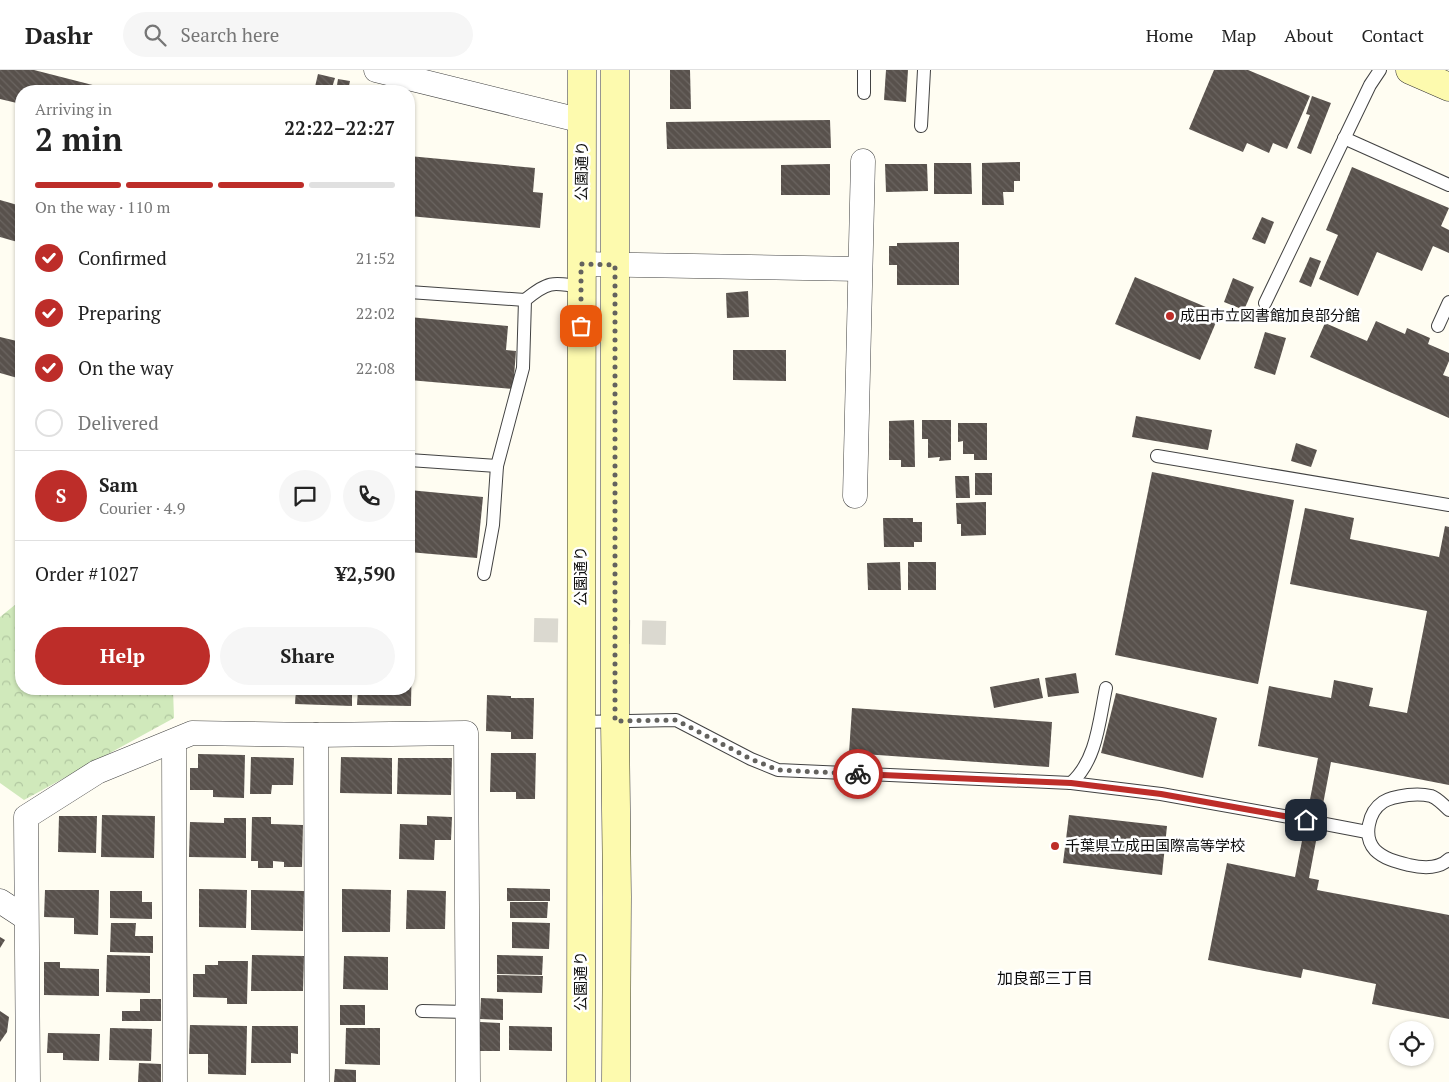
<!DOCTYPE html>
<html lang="en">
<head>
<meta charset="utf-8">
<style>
	:root { --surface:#fff; --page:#f6f6f6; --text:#222; --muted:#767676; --line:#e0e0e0; --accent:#bd2d29 }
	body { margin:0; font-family:"PT Serif","Noto Sans JP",serif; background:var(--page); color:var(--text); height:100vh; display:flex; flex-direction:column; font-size:19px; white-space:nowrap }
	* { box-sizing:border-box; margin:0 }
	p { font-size:16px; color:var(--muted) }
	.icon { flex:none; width:28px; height:28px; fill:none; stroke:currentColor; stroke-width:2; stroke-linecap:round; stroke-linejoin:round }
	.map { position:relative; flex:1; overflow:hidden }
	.side { position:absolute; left:15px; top:15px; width:400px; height:610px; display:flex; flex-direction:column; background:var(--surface); border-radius:20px; box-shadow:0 1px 4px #0004 }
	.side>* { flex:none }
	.tools { position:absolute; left:1389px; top:951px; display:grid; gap:10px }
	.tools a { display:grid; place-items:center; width:45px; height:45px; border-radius:50%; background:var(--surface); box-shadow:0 1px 4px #0004; font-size:25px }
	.pin { position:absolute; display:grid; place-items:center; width:42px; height:42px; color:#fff; margin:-21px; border-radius:10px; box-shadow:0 2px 8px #0006 }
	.courier { position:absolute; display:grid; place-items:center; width:50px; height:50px; margin:-25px; border:4px solid #bd2d29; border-radius:50%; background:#fff; color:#222; box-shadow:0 1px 6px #0007 }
	.overview em { font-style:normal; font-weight:700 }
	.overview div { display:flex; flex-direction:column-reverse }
	.overview { display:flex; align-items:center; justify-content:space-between; height:85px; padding:0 20px }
	h1 { font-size:32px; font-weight:700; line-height:38px }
	.bar { display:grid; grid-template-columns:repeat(4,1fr); gap:8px 5px; align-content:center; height:60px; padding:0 20px }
	.bar i { height:6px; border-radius:4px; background:var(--line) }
	.bar .current { background:var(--accent) }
	.bar p { grid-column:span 4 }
	.line { display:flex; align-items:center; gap:12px; padding:0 20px; border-top:1px solid var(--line) }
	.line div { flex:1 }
	.round { display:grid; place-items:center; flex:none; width:52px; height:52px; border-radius:26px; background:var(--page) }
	ol { padding:0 20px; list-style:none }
	li { display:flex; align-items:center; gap:15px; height:55px }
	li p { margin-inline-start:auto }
	li .icon { padding:5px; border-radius:50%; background:var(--accent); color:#fff; stroke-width:4 }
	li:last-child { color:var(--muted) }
	li i { width:28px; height:28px; border:2px solid var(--line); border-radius:50% }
	.button { display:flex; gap:10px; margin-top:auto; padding:10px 20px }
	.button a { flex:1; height:58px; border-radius:30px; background:var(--accent); color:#fff; font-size:20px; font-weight:700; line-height:58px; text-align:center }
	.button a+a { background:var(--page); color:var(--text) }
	header { display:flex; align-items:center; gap:30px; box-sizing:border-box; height:70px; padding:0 25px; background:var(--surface); border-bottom:1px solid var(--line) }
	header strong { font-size:24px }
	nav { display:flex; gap:28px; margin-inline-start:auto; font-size:18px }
	.search { width:350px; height:45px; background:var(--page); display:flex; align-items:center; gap:12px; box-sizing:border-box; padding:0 18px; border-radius:28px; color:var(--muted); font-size:19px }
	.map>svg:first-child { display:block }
</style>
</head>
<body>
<header>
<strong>Dashr</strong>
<div class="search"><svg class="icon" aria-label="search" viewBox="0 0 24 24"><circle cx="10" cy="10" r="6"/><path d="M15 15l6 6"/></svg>Search here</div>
<nav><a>Home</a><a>Map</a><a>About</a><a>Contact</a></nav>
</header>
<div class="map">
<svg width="1449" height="1012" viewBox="0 0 1449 1012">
	<defs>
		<pattern id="park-crowns" width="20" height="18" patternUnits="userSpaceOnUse" patternTransform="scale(1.25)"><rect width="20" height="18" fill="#d0e9bb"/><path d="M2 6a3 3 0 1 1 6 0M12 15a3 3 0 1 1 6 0" fill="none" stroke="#b1c7a0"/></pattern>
		<pattern id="building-back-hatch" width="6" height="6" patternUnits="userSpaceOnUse" patternTransform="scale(1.25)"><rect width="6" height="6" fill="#58514c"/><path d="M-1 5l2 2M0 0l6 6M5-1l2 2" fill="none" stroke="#6b6561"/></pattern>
	</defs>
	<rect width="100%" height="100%" fill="#fffdf2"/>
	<polygon fill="url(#park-crowns)" points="21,530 21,619 173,619 174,648 24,730 0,713 0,547"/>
	<g fill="url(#building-back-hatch)">
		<polygon points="0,0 34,0 116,21 21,21 21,34 0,29"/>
		<polygon points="670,0 690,0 691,39 670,39"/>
		<polygon points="886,0 908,0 906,32 884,30"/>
		<polygon points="1214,0 1248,0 1310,26 1287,79 1273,73 1269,83 1247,73 1243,82 1189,59"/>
		<polygon points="318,4 335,8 331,21 314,21"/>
		<polygon points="338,9 350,11 348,21 336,21"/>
		<polygon points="1312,26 1331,33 1311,84 1297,78 1310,45 1306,44"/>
		<polygon points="830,50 831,78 667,79 666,52"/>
		<polygon points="409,86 535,98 533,122 543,123 540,158 409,146"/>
		<polygon points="1020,92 1020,111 1014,111 1014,122 1003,122 1004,135 982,135 982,93"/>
		<polygon points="934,93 971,93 972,124 934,124"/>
		<polygon points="830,94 830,125 781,125 781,95"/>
		<polygon points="885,94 927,94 928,121 886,122"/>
		<polygon points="1352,97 1449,138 1441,156 1449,160 1449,183 1433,176 1422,201 1377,182 1358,226 1319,209 1338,165 1326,160"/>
		<polygon points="0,130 21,136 21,173 0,167"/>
		<polygon points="1262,147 1274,152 1265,174 1252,169"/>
		<polygon points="959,172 959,215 897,215 897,195 889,195 889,176 897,176 897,173"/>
		<polygon points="1310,187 1321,191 1311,217 1299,212"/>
		<polygon points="1135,207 1220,243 1200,290 1115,254"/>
		<polygon points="1233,208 1254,217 1244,240 1224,232"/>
		<polygon points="748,221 749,247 727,248 726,223"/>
		<polygon points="409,247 508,256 506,280 516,281 513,319 409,310"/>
		<polygon points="1376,251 1405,264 1407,258 1430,268 1428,274 1449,283 1449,291 1443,305 1449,307 1449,348 1310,287 1325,253 1367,271"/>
		<polygon points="1265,262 1286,268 1275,305 1254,298"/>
		<polygon points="0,267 21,272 21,309 0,303"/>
		<polygon points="733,280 786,280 786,311 733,310"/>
		<polygon points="1136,346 1212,360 1208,380 1132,367"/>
		<polygon points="914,350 915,397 901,397 901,390 889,390 889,351"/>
		<polygon points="922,350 951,350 951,390 939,391 940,387 928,388 928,369 922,369"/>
		<polygon points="958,353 987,353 987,390 974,390 974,384 963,384 963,371 958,372"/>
		<polygon points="1296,373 1317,380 1311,397 1291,391"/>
		<polygon points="1152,402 1294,430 1258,614 1115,585"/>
		<rect x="975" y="403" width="17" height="22"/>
		<polygon points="955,406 969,406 970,428 956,428"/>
		<polygon points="409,420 483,427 477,488 409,482"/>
		<polygon points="986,432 986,465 961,466 961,454 957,454 956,433"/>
		<polygon points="1305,438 1354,448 1350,469 1439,487 1445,456 1449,457 1449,715 1331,692 1309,808 1319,810 1317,820 1449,845 1449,949 1372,934 1376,914 1303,899 1301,908 1208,890 1227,793 1295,807 1318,688 1258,676 1269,616 1331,628 1334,610 1373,618 1369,636 1407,643 1427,541 1290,514"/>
		<polygon points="883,448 913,448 913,452 922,452 922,472 914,472 914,477 884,477"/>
		<polygon points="900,492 901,520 868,520 867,493"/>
		<rect x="908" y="492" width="28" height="28"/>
		<polygon points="409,581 412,581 411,636 357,635 358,619 409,619"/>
		<polygon points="1076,603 1079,623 1048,627 1045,608"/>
		<polygon points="1039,608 1043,628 994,638 990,617"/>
		<polygon points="296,619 352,619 352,636 295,634"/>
		<polygon points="1116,623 1217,648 1203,708 1101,683"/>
		<polygon points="487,625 511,626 511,628 534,628 533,669 511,669 511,662 486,661"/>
		<polygon points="852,638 1052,652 1049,697 849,683"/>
		<polygon points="491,683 536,683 535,729 516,729 516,722 490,722"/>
		<polygon points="198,684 245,685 244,728 213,727 213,720 190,720 190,698 198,698"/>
		<polygon points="251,687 294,688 293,715 272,715 271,724 250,724"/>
		<polygon points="341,687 392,688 392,724 340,723"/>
		<polygon points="398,688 452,688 451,725 397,724"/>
		<polygon points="102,745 155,746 154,788 101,787"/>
		<polygon points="1069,745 1167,756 1162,805 1063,793"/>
		<polygon points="59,746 97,746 96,783 58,782"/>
		<polygon points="427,746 452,747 451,770 435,770 434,790 399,789 400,754 427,755"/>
		<polygon points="252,747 271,747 271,754 303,755 302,797 284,797 284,792 273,791 273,798 258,798 258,791 251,791"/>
		<polygon points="224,748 246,748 246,788 189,787 190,752 224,753"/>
		<polygon points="507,818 550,819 550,831 507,831"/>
		<polygon points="199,819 247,820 246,858 199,857"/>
		<polygon points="342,819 391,820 390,862 342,862"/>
		<polygon points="45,820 99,820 98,865 74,864 74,848 44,847"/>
		<polygon points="251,820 304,821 303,861 251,860"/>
		<polygon points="407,820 446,821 445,859 406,859"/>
		<polygon points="110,821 142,821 142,832 152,832 152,849 110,848"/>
		<polygon points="510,832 548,832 547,848 510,848"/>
		<polygon points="512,852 550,853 549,879 512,878"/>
		<polygon points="111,853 136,853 135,866 153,866 153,883 110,882"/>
		<polygon points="0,867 5,870 0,878"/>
		<polygon points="107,885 150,886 150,923 106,922"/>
		<polygon points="252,885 304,886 303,921 251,921"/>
		<polygon points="497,885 543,886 542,905 497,904"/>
		<polygon points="344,886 388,887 388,920 343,919"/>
		<polygon points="218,891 248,891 247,934 227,934 227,928 193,927 193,904 205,904 205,895 218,895"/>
		<polygon points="44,892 60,892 60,898 99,899 99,926 44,925"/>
		<polygon points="497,905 543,906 542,923 497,922"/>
		<polygon points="481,928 503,929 503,950 480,949"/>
		<polygon points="140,929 161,929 161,951 122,951 122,941 140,941"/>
		<rect x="340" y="935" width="25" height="20"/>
		<polygon points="0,941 9,947 7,962 0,972"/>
		<polygon points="480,952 500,953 500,981 480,981"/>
		<polygon points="190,955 247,956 246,1005 208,1004 208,984 189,984"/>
		<polygon points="252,956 298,956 298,984 291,983 291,993 251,993"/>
		<polygon points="509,956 552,957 552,981 509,980"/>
		<polygon points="110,958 152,959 151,991 109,990"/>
		<polygon points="346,958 380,958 380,995 345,994"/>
		<polygon points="48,963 100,964 99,991 63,990 63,983 47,983"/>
		<polygon points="139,993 161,994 161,1012 138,1012"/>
		<polygon points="335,999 356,1000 356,1012 334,1012"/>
	</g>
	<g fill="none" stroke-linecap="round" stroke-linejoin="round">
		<polyline stroke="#dbd9d0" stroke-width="24" stroke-dasharray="24 12" stroke-linecap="butt" points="534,560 671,563"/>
		<g stroke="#424242" stroke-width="14">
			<g id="lane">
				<polyline points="864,23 864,0"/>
				<polyline points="921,56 924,0"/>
				<polyline points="1344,68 1449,115"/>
				<polyline points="409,222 525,230"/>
				<polyline points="1265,233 1370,15 1380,0"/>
				<polyline points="1438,256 1449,232"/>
				<polyline points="1157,386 1449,435"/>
				<polyline points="409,390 497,396"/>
				<path d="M484,504l9,-49 4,-59 26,-98 2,-68c23,-19 27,-18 56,-13"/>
				<polyline points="581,652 676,650 751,689 778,700 1071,713 1161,724 1306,750"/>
				<path d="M1071,713c26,-23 28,-62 35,-95"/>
				<path d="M1449,740c-5,-5 -12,-12 -18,-14 -8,-2 -15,-2 -23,-1 -8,1 -19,3 -25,7 -15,10 -20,35 -8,48 9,9 22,12 34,15 13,3 30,4 40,-6"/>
				<polyline points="1320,753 1367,762"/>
				<polyline points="422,941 468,942"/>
			</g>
		</g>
		<g stroke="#424242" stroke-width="25">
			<g id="street">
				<polyline points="376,0 583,51"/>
				<polyline points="581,194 860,199"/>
				<polyline points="855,426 863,91"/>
				<polyline points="316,665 317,1012"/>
				<polyline points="174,672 175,1012"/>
				<polyline points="0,831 26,848"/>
				<polyline points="28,1012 26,747 97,702 192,663 316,665 466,663 468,1012"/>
			</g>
		</g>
		<g stroke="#313131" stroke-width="29">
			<g id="secondary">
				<polyline points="615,0 615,651 617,827 616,1012"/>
				<polyline points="1410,0 1449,17"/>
				<polyline points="581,1012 582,0"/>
			</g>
		</g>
		<use href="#lane" stroke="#fff" stroke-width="12"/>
		<use href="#street" stroke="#fff" stroke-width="24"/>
		<use href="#secondary" stroke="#fdfaae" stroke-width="28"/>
	</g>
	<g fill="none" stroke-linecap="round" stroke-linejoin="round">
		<polyline stroke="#63625e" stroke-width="5" stroke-dasharray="0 9" points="581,256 581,194 615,195 615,651 676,650 751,689 778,700 858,704"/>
		<polyline stroke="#bd2d29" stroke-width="6" points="858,704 1071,713 1161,724 1306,750"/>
	</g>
	<g fill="#bd2d29" stroke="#fff" stroke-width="2">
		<circle cx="1170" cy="246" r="5"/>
		<circle cx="1055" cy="776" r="5"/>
	</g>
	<g text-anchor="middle" stroke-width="5" stroke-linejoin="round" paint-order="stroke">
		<g font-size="15" fill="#0f0f0f" stroke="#fff">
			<text transform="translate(582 101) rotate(-89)" y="5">公園通り</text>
			<text transform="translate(581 506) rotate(-90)" y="5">公園通り</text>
			<text transform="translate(581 911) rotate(-90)" y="5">公園通り</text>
		</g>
		<g font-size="15" fill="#0f0f0f" stroke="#fff" text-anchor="start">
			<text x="1180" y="251">成田市立図書館加良部分館</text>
			<text x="1065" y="781">千葉県立成田国際高等学校</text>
		</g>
		<g font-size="16" fill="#0f0f0f" stroke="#fff">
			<text x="1045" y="914">加良部三丁目</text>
		</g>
	</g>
</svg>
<div class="tools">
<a><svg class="icon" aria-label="locate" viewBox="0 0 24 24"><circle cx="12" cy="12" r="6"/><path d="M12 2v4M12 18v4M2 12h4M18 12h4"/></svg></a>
</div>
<div class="pin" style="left:581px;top:256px;background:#ea580c"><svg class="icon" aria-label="bag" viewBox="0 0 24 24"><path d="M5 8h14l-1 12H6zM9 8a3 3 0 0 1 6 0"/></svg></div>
<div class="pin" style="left:1306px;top:750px;background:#1f2937"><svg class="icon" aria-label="home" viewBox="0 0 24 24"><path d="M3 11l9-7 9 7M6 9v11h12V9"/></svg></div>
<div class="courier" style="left:858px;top:704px"><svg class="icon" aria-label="bike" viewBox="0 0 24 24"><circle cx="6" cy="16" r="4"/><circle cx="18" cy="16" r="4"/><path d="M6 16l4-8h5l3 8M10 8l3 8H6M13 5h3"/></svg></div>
<section class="side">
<div class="overview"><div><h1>2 min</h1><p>Arriving in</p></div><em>22:22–22:27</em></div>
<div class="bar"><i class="current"></i><i class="current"></i><i class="current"></i><i></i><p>On the way · 110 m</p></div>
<ol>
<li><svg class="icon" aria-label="check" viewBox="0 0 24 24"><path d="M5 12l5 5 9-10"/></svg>Confirmed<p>21:52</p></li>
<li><svg class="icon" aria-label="check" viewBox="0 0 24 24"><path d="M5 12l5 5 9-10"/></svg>Preparing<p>22:02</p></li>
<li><svg class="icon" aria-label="check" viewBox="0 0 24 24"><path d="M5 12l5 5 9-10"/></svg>On the way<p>22:08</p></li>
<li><i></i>Delivered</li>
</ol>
<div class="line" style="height:90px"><b class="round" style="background:var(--accent);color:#fff">S</b><div><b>Sam</b><p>Courier · 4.9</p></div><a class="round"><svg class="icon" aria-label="chat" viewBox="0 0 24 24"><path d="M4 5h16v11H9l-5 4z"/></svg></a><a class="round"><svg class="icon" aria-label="phone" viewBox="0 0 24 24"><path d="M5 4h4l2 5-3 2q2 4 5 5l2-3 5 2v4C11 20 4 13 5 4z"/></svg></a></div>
<div class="line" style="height:65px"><div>Order #1027</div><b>¥2,590</b></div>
<div class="button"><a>Help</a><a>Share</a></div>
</section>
</div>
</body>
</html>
